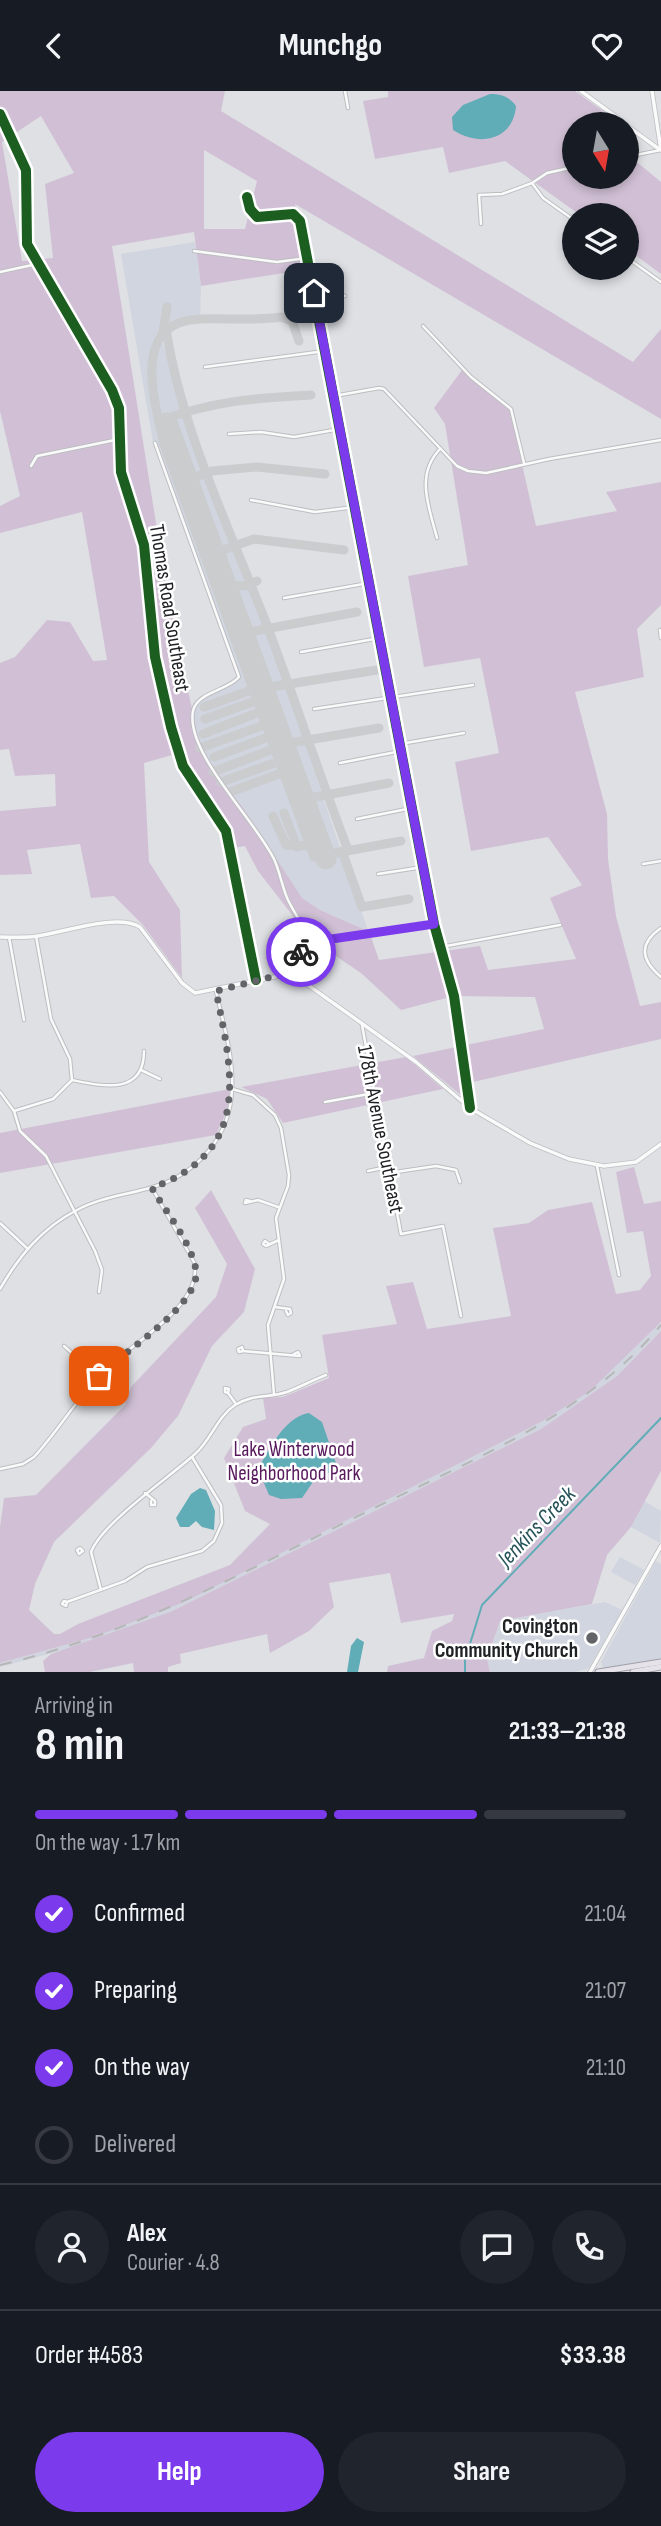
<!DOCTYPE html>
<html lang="en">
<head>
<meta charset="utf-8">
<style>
	:root { --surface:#171b24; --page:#20242c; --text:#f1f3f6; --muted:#9ea1a6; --line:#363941; --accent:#7c3aed }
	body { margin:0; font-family:"Sofia Sans Condensed",sans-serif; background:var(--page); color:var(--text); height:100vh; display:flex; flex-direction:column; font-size:26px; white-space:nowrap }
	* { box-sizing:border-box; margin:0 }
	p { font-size:23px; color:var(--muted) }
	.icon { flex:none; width:38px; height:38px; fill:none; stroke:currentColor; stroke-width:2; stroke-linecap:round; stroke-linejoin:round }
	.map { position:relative; height:1581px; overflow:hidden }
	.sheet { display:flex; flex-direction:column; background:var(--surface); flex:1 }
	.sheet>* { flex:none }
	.needle { width:46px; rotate:169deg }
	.buttons { position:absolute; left:562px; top:21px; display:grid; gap:14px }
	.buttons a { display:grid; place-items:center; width:77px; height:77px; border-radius:50%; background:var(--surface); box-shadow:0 4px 10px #0003; font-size:35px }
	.pin { position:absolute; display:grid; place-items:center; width:60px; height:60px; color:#fff; margin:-30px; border-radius:14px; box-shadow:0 4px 10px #0006 }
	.courier { position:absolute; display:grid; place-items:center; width:70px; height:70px; margin:-35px; border:5px solid #7c3aed; border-radius:50%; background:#fff; color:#222; box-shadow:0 2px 9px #0007 }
	.overview em { font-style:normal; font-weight:700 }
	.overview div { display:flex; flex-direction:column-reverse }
	.overview { display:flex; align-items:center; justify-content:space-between; height:119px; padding:0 35px }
	h1 { font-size:46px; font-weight:700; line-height:52px }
	.bar { display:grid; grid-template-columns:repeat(4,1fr); gap:10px 7px; align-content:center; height:84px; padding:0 35px }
	.bar i { height:9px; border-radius:5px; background:var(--line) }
	.bar .selected { background:var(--accent) }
	.bar p { grid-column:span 4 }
	.line { display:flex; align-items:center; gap:18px; padding:0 35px; border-top:2px solid var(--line) }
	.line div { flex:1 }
	.round { display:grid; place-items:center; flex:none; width:74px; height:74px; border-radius:37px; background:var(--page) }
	ol { padding:0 35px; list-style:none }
	li { display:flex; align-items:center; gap:21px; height:77px }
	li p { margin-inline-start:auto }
	li .icon { padding:7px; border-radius:50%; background:var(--accent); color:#fff; stroke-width:4 }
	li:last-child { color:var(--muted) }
	li i { width:38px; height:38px; border:4px solid var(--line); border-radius:50% }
	.cta { display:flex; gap:14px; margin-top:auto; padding:14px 35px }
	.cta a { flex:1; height:80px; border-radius:42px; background:var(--accent); color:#fff; font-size:28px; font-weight:700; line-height:80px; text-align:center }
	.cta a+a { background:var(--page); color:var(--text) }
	header { display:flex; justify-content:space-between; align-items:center; height:91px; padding:0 35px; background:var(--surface); font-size:32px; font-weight:700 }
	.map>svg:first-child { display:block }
</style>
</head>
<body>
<header><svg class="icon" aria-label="back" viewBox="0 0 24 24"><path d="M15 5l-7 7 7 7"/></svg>Munchgo<svg class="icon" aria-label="heart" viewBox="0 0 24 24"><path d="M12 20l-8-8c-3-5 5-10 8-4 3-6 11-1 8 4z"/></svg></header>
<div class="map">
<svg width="661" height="1581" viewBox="0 0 661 1581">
	<rect width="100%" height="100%" fill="#dee0e4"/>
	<g fill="#d0d5df">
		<polygon points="195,151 201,195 200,231 170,236 161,247 186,327 283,587 368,840 320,819 302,808 248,724 213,681 201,661 193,629 193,618 199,609 233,593 239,586 153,351 121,163"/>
		<polygon points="661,1231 661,1240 617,1285 541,1338 170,1521 89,1552 0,1576 0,1572 94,1546 211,1496 541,1331 590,1299"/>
		<polygon points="644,1410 661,1420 660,1452 631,1436"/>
		<polygon points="620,1466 644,1479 635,1494 611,1481"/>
		<polygon points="656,1470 661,1473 661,1568 603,1577 601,1571"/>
		<polygon points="605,1511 622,1519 589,1577 575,1581 490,1581 487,1568 500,1530"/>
	</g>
	<g fill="#d1c0d5" fill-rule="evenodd">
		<path d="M0,0h225l-4,20 412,251 28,-33v90l-366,-215 14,65 -108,17 -7,-54 -82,14 53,334 36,172 47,63 54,83 18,12 48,21 -52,6 -9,-9 -4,1 -45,-58 -13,-25 -12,2 -10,-28 -44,-67 -35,10 5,99 31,48 2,68 -39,-53 -29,-29 -23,2 -11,-54 -53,6 5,24 -32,1v-64l56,-5 -1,-32 -40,2 -6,-27 -9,1v-87l15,-6 32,-37 23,2 23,39 14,-1 -25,-148 -82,21v-27l20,-10 -20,-85zM41,25l33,57 -29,11 8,74 -31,3 -20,-119zM204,59l53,31 -12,48h-41z"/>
		<polygon points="388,0 575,0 621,33 574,33 574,86 626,86 627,63 661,91 661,183 627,158 626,124 580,124 505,70 449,82 443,56 375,68 363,10 388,6"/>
		<polygon points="462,279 510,320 536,435 617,420 606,401 661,391 661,514 637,538 644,586 575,601 607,723 608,768 616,825 640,915 661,911 661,948 469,992 472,1013 413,965 544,938 535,906 454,905 401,919 361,882 318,853 371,846 379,869 480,855 488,879 576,868 550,807 582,794 548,746 471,760 455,671 499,662 480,567 424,576 408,485 468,474 445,333 434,317"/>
		<polygon points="406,966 443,998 283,1032 267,1008 241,996"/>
		<polygon points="230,998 227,1020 216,1044 0,1082 0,1042"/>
		<polygon points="634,1076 644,1113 661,1110 661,1231 590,1300 541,1331 184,1511 94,1546 0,1572 0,1436 4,1407 36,1404 125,1314 131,1296 216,1206 227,1173 195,1117 211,1099 255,1178 244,1221 212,1255 178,1325 151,1357 54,1451 35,1493 29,1519 54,1543 60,1543 78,1533 230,1474 270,1433 245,1420 224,1367 243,1336 266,1328 263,1307 283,1306 329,1287 322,1244 397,1233 386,1195 413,1191 427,1238 511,1225 493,1137 529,1132 548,1119 592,1111 616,1203 640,1199 651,1185 643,1140 627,1142 616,1081"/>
		<polygon points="661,1240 661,1380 631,1436 607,1464 592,1513 500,1530 487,1568 490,1581 387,1581 388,1575 424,1567 432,1540 452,1530 454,1523 401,1532 390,1482 329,1492 334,1516 309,1540 270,1562 267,1543 180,1563 181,1572 168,1576 168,1581 134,1581 133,1572 90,1581 45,1581 43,1570 51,1563 170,1521 541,1338 617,1285"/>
	</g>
	<g fill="#60acb7">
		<path d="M490,3c12,0 19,3 26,12 -3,35 -37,41 -63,24l-1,-13 11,-12z"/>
		<path d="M309,1322l13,9 15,44 -4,5 -18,8 -13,19 -21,1 -12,-4 -11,-26c11,-19 26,-52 51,-56z"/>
		<polygon points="200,1397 206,1399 215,1420 214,1439 202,1436 196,1430 189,1436 180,1436 176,1427 191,1403"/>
		<polygon points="357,1547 364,1551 358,1581 347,1581 351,1555"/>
	</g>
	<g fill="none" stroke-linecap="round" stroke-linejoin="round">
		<polyline stroke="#60acb7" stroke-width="2" points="465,1581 465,1569 482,1514 661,1327"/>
		<g stroke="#caccce" stroke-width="9">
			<path d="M166,238c15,98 61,194 97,286 30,78 55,157 85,235"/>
			<polyline points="163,241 167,216"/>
			<path d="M159,330c54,-20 95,-23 152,-26"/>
			<polyline points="173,349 164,353 314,766 401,750"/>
			<path d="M164,353c-10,-45 -34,-122 36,-125 27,-1 54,2 81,-2l11,4 7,20"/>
			<polyline points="179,392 212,380 257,376 325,383"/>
			<polyline points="206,465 254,448 344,459"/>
			<polyline points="226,494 246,495 257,490"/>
			<polyline points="244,542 357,521"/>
			<polyline points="264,597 377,579"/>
			<polyline points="204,616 254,598"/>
			<polyline points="205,628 258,609"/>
			<polyline points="203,643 262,620"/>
			<polyline points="284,653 379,637"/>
			<polyline points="200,657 267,633"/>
			<polyline points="214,666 271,645"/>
			<polyline points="213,681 276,657"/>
			<polyline points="221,691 280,670"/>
			<polyline points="230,701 284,681"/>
			<polyline points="303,705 316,706 389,692"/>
			<polyline points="284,722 297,756"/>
			<polyline points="273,725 286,754 310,755"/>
			<polyline points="342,760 362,816 409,808"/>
		</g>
		<polyline stroke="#caccce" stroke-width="21" points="167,332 326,768"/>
		<g stroke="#bdbec1" stroke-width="4.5">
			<g id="minor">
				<polyline points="345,0 348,17"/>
				<polyline points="626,66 661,59"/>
				<polyline points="532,92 543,107 574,129"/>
				<polyline points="247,106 250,118 257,126 293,123 300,130 434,833 454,905 470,1017"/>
				<polyline points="481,133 479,104 502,103 532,92 547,82 574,76"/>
				<polyline points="194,160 277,171 307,167"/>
				<polyline points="626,166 661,191"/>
				<polyline points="0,181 37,173"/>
				<polyline points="314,202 332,201 345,205"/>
				<polyline points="423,235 471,286 511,318 524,372"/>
				<polyline points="205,276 325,260"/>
				<polyline points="334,305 379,297 384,298 457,375 468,380 486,382 549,368 661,349"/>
				<polyline points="229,343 261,341 294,346 340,338"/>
				<path d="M155,352l84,234c-12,14 -42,15 -46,34 -8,41 62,109 81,148 6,13 8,28 14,41 7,14 16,27 23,42"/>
				<polyline points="31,375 37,365 120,348"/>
				<polyline points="251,409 315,421 355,416"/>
				<path d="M437,447c-8,-31 -22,-63 3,-89"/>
				<polyline points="284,507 369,492"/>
				<polyline points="660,539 661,547"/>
				<polyline points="301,561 380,547"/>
				<polyline points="314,618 473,594"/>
				<polyline points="400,653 464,642"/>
				<polyline points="340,672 401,660"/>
				<polyline points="357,728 412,717"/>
				<polyline points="643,773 661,770"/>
				<polyline points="378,783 423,776"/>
				<path d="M661,837c-23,16 -20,32 0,49"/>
				<polyline points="36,845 51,928 70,968 72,989"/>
				<polyline points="9,846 24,929"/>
				<polyline points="311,851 434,833"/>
				<polyline points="441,856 560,834"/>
				<polyline points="290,885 298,866 311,851"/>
				<polyline points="362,934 401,1143 443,1135 461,1225"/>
				<polyline points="141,979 160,988"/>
				<polyline points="232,998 253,1004 275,1024 281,1037 289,1084 288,1095 276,1127 284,1188 268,1234 274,1303"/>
				<polyline points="0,1001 14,1020 20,1040 46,1065 95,1160 102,1179 99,1201"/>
				<polyline points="325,1011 374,1002"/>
				<path d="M14,1020l39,-12 19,-19c30,6 72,16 72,-29"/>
				<polyline points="597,1075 619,1184"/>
				<polyline points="368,1080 388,1076"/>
				<polyline points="389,1082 436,1075 456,1079 460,1091"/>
				<polyline points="250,1110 246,1109 245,1112 258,1109 278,1116"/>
				<polyline points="0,1132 28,1158"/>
				<polyline points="268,1152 265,1150 263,1153 266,1155 279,1149"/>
				<path d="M0,1198c19,-33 42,-61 77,-79 24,-13 50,-15 76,-23 44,-13 77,-50 79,-97 2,-33 -9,-67 -16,-99"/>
				<polyline points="275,1216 290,1218 291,1222 288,1224 286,1220"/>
				<polyline points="64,1255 98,1285"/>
				<polygon points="242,1256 243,1260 239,1261 238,1258"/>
				<polyline points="243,1260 300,1265 298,1261 294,1263"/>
				<polygon points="225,1297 229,1298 228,1302 225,1301"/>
				<polyline points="228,1302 236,1313"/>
				<path d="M0,1378l23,-5 11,-7c23,-25 41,-55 64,-80 25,-30 107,-69 96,-115l-42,-74"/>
				<polyline points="145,1402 155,1410 155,1414 151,1414 151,1410"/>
				<polygon points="80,1457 83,1460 79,1463 77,1459"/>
				<path d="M91,1461c11,-29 79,-75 104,-98 16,-14 22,-37 40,-49 17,-11 34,-7 52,-13 13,-5 26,-12 39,-17"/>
				<polyline points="91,1461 101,1499"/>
				<polyline points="67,1511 64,1510 62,1513 66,1515 67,1511 125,1490 147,1476 202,1460 214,1450 222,1432 221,1414 192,1366"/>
			</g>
		</g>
		<g stroke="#bdbec1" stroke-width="5">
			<g id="tertiary">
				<polyline points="581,0 626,33"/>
				<polyline points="652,0 661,59"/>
				<polyline points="0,23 26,79 27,153 112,299 119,317 121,381 144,454 155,566 171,636 183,675 226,740 256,889"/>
				<polyline points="626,34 659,58"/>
				<path d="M0,846c13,0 26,1 38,-1 26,-4 80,-23 102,-9l42,56 13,10 84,-17 22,4 115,82 54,46 60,35 39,16 35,7 32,-4 25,-18"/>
				<polyline points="590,1581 661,1455"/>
			</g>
		</g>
		<g stroke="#a09fa9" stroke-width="7">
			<g id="primary">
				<polyline points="598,1581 661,1571"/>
				<polyline points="633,1581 661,1576"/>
			</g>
		</g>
		<use href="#minor" stroke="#fafafb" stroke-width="2.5"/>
		<use href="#tertiary" stroke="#fafafb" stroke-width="3.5"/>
		<use href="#primary" stroke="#e5e3e9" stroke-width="5"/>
		<path stroke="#b7b7b8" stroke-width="2" stroke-dasharray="12 12" stroke-linecap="butt" d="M0,1574c129,-30 242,-92 360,-150 106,-53 224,-97 301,-190"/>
		<g stroke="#fff" stroke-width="15">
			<g id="cycleway">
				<polyline points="0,23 26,79 27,153 112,299 119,317 121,381 144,454 155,566 171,636 183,675 226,740 256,889"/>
				<polyline points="247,106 250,118 257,126 293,123 300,130 434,833 454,905 470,1017"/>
			</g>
		</g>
		<use href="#cycleway" stroke="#1b5e20" stroke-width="10"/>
	</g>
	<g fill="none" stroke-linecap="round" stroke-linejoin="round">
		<path stroke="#626467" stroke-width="7" stroke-dasharray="0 12.6" d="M99,1285c22,-23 102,-71 97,-106 -5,-28 -30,-58 -44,-82 100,-37 81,-113 64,-197l63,-16 11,1 11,-24"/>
		<polyline stroke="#7c3aed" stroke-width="9" points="301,861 307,854 318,850 434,833 314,202"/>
	</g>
	<circle fill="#626467" stroke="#fff" stroke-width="2.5" cx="592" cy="1547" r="7"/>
	<g text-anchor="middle" stroke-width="5" stroke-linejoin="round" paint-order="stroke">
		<g font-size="21" fill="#202124" stroke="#fff">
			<text transform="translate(170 517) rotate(81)" y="7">Thomas Road Southeast</text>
			<text transform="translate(381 1038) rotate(79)" y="7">178th Avenue Southeast</text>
		</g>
		<g font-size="21" fill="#581a5c" stroke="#fff">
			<text x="294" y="1365">Lake Winterwood<tspan x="294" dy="24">Neighborhood Park</tspan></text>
		</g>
		<g font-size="21" font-weight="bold" fill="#202124" stroke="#fff" text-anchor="end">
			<text x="578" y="1542">Covington<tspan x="578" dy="24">Community Church</tspan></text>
		</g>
		<g font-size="23" font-style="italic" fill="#255258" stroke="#fff">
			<text transform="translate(536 1435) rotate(-46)" y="8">Jenkins Creek</text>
		</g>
	</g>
</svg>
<div class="buttons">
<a><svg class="needle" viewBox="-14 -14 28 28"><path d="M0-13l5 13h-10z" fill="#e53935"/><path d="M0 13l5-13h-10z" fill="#9ea1a6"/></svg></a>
<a><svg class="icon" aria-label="layers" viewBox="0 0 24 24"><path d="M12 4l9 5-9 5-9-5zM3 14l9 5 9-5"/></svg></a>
</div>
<div class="pin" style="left:99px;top:1285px;background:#ea580c"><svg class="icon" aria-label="bag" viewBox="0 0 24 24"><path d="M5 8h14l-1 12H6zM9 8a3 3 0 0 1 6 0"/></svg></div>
<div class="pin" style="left:314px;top:202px;background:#1f2937"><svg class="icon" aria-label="home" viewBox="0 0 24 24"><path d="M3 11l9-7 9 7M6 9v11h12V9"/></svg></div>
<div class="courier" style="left:301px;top:861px"><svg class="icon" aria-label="bike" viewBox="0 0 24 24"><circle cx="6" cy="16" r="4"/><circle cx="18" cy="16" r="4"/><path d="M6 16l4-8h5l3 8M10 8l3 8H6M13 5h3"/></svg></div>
</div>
<section class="sheet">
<div class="overview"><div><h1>8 min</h1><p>Arriving in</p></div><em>21:33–21:38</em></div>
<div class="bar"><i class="selected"></i><i class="selected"></i><i class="selected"></i><i></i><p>On the way · 1.7 km</p></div>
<ol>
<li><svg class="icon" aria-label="check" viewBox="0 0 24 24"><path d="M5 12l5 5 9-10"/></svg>Confirmed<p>21:04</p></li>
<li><svg class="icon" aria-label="check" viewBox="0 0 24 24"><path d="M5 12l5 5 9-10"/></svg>Preparing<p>21:07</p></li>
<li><svg class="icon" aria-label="check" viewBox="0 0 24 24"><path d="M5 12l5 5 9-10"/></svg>On the way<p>21:10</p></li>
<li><i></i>Delivered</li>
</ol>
<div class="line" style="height:126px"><a class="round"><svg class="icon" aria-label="person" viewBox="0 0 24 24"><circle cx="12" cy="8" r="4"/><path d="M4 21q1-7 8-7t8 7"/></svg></a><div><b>Alex</b><p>Courier · 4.8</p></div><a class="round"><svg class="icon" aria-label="chat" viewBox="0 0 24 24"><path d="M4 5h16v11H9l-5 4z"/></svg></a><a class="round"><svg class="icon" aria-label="phone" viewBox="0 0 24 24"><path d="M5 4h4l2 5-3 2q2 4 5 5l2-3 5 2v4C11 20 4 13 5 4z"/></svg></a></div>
<div class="line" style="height:91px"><div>Order #4583</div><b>$33.38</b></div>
<div class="cta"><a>Help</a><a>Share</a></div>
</section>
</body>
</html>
